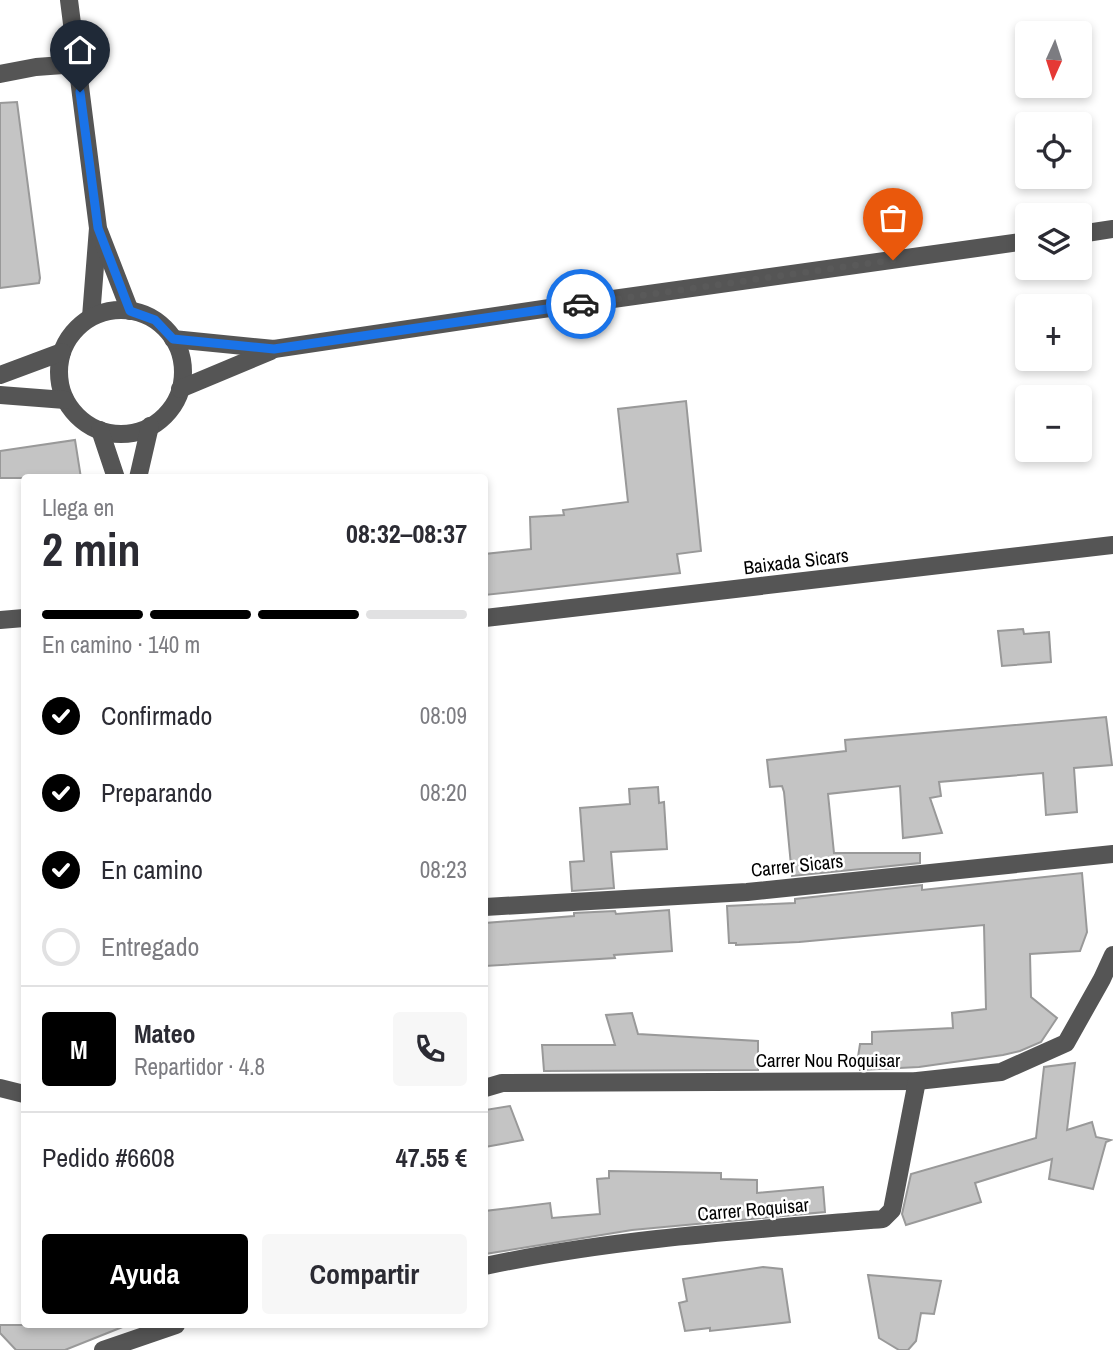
<!DOCTYPE html>
<html lang="es">
<head>
<meta charset="utf-8">
<style>
	:root { --surface:#fff; --page:#f7f7f7; --text:#2b2b33; --muted:#7c7c81; --line:#e1e1e2; --accent:#000 }
	body { margin:0; font-family:"Archivo Narrow",sans-serif; background:var(--page); color:var(--text); height:100vh; display:flex; flex-direction:column; font-size:26px; white-space:nowrap }
	* { box-sizing:border-box; margin:0 }
	p { font-size:23px; color:var(--muted) }
	.icon { flex:none; width:38px; height:38px; fill:none; stroke:currentColor; stroke-width:2; stroke-linecap:round; stroke-linejoin:round }
	.map { position:relative; flex:1; overflow:hidden }
	.side { position:absolute; left:21px; top:474px; width:467px; height:854px; display:flex; flex-direction:column; background:var(--surface); border-radius:7px; box-shadow:0 4px 10px #0003 }
	.side>* { flex:none }
	.needle { width:46px; rotate:183deg }
	.controls { position:absolute; left:1015px; top:21px; display:grid; gap:14px }
	.controls a { display:grid; place-items:center; width:77px; height:77px; border-radius:7px; background:var(--surface); box-shadow:0 4px 10px #0003; font-size:35px }
	.pin { position:absolute; display:grid; place-items:center; width:60px; height:60px; color:#fff; margin:-72px -30px; border-radius:50% 50% 50% 0; rotate:-45deg; box-shadow:0 0 7px #0007 }
	.pin .icon { rotate:45deg }
	.courier { position:absolute; display:grid; place-items:center; width:70px; height:70px; margin:-35px; border:5px solid #1a73e8; border-radius:50%; background:#fff; color:#222; box-shadow:0 2px 9px #0007 }
	.headline em { font-style:normal; font-weight:700 }
	.headline div { display:flex; flex-direction:column-reverse }
	.headline { display:flex; align-items:center; justify-content:space-between; height:119px; padding:0 21px }
	h1 { font-size:46px; font-weight:700; line-height:52px }
	.bar { display:grid; grid-template-columns:repeat(4,1fr); gap:10px 7px; align-content:center; height:84px; padding:0 21px }
	.bar i { height:9px; border-radius:5px; background:var(--line) }
	.bar .active { background:var(--accent) }
	.bar p { grid-column:span 4 }
	.line { display:flex; align-items:center; gap:18px; padding:0 21px; border-top:2px solid var(--line) }
	.line div { flex:1 }
	.round { display:grid; place-items:center; flex:none; width:74px; height:74px; border-radius:7px; background:var(--page) }
	ol { padding:0 21px; list-style:none }
	li { display:flex; align-items:center; gap:21px; height:77px }
	li p { margin-inline-start:auto }
	li .icon { padding:7px; border-radius:50%; background:var(--accent); color:#fff; stroke-width:4 }
	li:last-child { color:var(--muted) }
	li i { width:38px; height:38px; border:4px solid var(--line); border-radius:50% }
	.button { display:flex; gap:14px; margin-top:auto; padding:14px 21px }
	.button a { flex:1; height:80px; border-radius:7px; background:var(--accent); color:#fff; font-size:28px; font-weight:700; line-height:80px; text-align:center }
	.button a+a { background:var(--page); color:var(--text) }
	.map>svg:first-child { display:block }
</style>
</head>
<body>
<div class="map">
<svg width="1113" height="1350" viewBox="0 0 1113 1350">
	<rect width="100%" height="100%" fill="#fff"/>
	<g fill="#c4c4c4" stroke="#999" stroke-width="2">
		<polygon points="17,102 40,278 39,283 0,288 0,103"/>
		<polygon points="686,401 701,551 677,554 680,573 485,595 485,554 531,549 530,517 564,515 563,510 628,502 618,409"/>
		<polygon points="75,440 81,478 0,478 0,451"/>
		<polygon points="1023,629 1024,634 1049,632 1051,662 1002,666 998,631"/>
		<polygon points="1106,717 1112,765 1074,768 1077,812 1046,815 1043,773 939,782 941,796 930,798 942,833 903,838 900,786 828,794 834,853 920,853 920,863 792,876 784,792 782,786 770,787 767,760 846,751 845,740"/>
		<polygon points="658,787 659,803 664,802 667,849 611,852 614,888 572,891 570,862 584,861 580,808 630,804 629,789"/>
		<polygon points="1082,873 1087,932 1080,951 1030,954 1031,997 1057,1018 1041,1042 1020,1051 1003,1055 919,1067 860,1070 858,1057 860,1044 872,1044 872,1032 953,1028 952,1013 986,1009 984,925 799,942 736,945 736,943 729,943 727,906 795,903 795,899 922,885 922,890"/>
		<polygon points="669,910 672,951 614,955 615,958 485,966 485,923 574,916 574,913 615,911 616,914"/>
		<polygon points="632,1013 638,1034 758,1041 758,1070 544,1071 542,1045 615,1045 606,1015"/>
		<polygon points="1075,1063 1067,1130 1092,1122 1096,1137 1111,1140 1106,1142 1093,1189 1049,1179 1052,1159 975,1183 981,1202 906,1225 902,1214 911,1174 1036,1138 1044,1067"/>
		<polygon points="510,1106 523,1140 485,1147 485,1110"/>
		<polygon points="609,1171 721,1173 721,1179 757,1180 757,1193 823,1187 825,1212 632,1230 485,1254 485,1211 550,1203 552,1218 600,1214 597,1179 609,1178"/>
		<polygon points="763,1267 782,1269 790,1322 710,1331 710,1328 685,1331 679,1303 687,1301 683,1279"/>
		<polygon points="868,1275 941,1281 934,1314 921,1313 916,1341 908,1350 899,1350 879,1338"/>
		<polygon points="0,1325 125,1325 125,1326 65,1350 16,1350 0,1333"/>
	</g>
	<g fill="none" stroke-linecap="round" stroke-linejoin="round">
		<g stroke="#555" stroke-width="18">
			<polyline points="69,0 98,228 91,317"/>
			<polyline points="0,74 36,67 77,64"/>
			<polyline points="99,231 130,311"/>
			<polyline points="1080,234 1113,229"/>
			<circle cx="121" cy="372" r="62"/>
			<polyline points="173,339 274,349 570,305 1027,241"/>
			<polyline points="0,375 62,352"/>
			<polyline points="180,389 271,351"/>
			<polyline points="0,395 65,400"/>
			<polyline points="100,430 116,478"/>
			<polyline points="138,478 150,426"/>
			<polyline points="485,618 1113,545"/>
			<polyline points="0,620 24,618"/>
			<polyline points="485,907 747,892 1113,854"/>
			<polyline points="0,1088 24,1094"/>
			<polyline points="485,1088 502,1083 917,1081 1001,1072 1066,1043 1102,979 1113,955"/>
			<path d="M485,1266c131,-28 265,-36 398,-47l9,-9 25,-129"/>
			<polyline points="103,1350 176,1325"/>
		</g>
	</g>
	<g fill="none" stroke-linecap="round" stroke-linejoin="round">
		<polyline stroke="#595959" stroke-width="7" stroke-dasharray="0 12.6" points="581,304 893,260"/>
		<polyline stroke="#1a73e8" stroke-width="9" points="80,92 98,228 130,311 155,320 173,339 274,349 581,304"/>
	</g>
	<g text-anchor="middle" stroke-width="5" stroke-linejoin="round" paint-order="stroke">
		<g font-size="19" fill="#000" stroke="#fff">
			<text transform="translate(796 561) rotate(-7)" y="7">Baixada Sicars</text>
			<text transform="translate(797 865) rotate(-6)" y="7">Carrer Sicars</text>
			<text x="828" y="1067">Carrer Nou Roquisar</text>
			<text transform="translate(753 1209) rotate(-5)" y="7">Carrer Roquisar</text>
		</g>
	</g>
</svg>
<div class="controls">
<a><svg class="needle" viewBox="-14 -14 28 28"><path d="M0-13l5 13h-10z" fill="#e53935"/><path d="M0 13l5-13h-10z" fill="#7c7c81"/></svg></a>
<a><svg class="icon" aria-label="locate" viewBox="0 0 24 24"><circle cx="12" cy="12" r="6"/><path d="M12 2v4M12 18v4M2 12h4M18 12h4"/></svg></a>
<a><svg class="icon" aria-label="layers" viewBox="0 0 24 24"><path d="M12 4l9 5-9 5-9-5zM3 14l9 5 9-5"/></svg></a>
<a>+</a>
<a>−</a>
</div>
<div class="pin" style="left:893px;top:260px;background:#ea580c"><svg class="icon" aria-label="bag" viewBox="0 0 24 24"><path d="M5 8h14l-1 12H6zM9 8a3 3 0 0 1 6 0"/></svg></div>
<div class="pin" style="left:80px;top:92px;background:#1f2937"><svg class="icon" aria-label="home" viewBox="0 0 24 24"><path d="M3 11l9-7 9 7M6 9v11h12V9"/></svg></div>
<div class="courier" style="left:581px;top:304px"><svg class="icon" aria-label="car" viewBox="0 0 24 24"><path d="M5 17H2v-5l4-1 3-4h7l3 4 3 1v5h-3M9 17h6M6 11h13"/><circle cx="7" cy="17" r="2"/><circle cx="17" cy="17" r="2"/></svg></div>
<section class="side">
<div class="headline"><div><h1>2 min</h1><p>Llega en</p></div><em>08:32–08:37</em></div>
<div class="bar"><i class="active"></i><i class="active"></i><i class="active"></i><i></i><p>En camino · 140 m</p></div>
<ol>
<li><svg class="icon" aria-label="check" viewBox="0 0 24 24"><path d="M5 12l5 5 9-10"/></svg>Confirmado<p>08:09</p></li>
<li><svg class="icon" aria-label="check" viewBox="0 0 24 24"><path d="M5 12l5 5 9-10"/></svg>Preparando<p>08:20</p></li>
<li><svg class="icon" aria-label="check" viewBox="0 0 24 24"><path d="M5 12l5 5 9-10"/></svg>En camino<p>08:23</p></li>
<li><i></i>Entregado</li>
</ol>
<div class="line" style="height:126px"><b class="round" style="background:var(--accent);color:#fff">M</b><div><b>Mateo</b><p>Repartidor · 4.8</p></div><a class="round"><svg class="icon" aria-label="phone" viewBox="0 0 24 24"><path d="M5 4h4l2 5-3 2q2 4 5 5l2-3 5 2v4C11 20 4 13 5 4z"/></svg></a></div>
<div class="line" style="height:91px"><div>Pedido #6608</div><b>47.55 €</b></div>
<div class="button"><a>Ayuda</a><a>Compartir</a></div>
</section>
</div>
</body>
</html>
